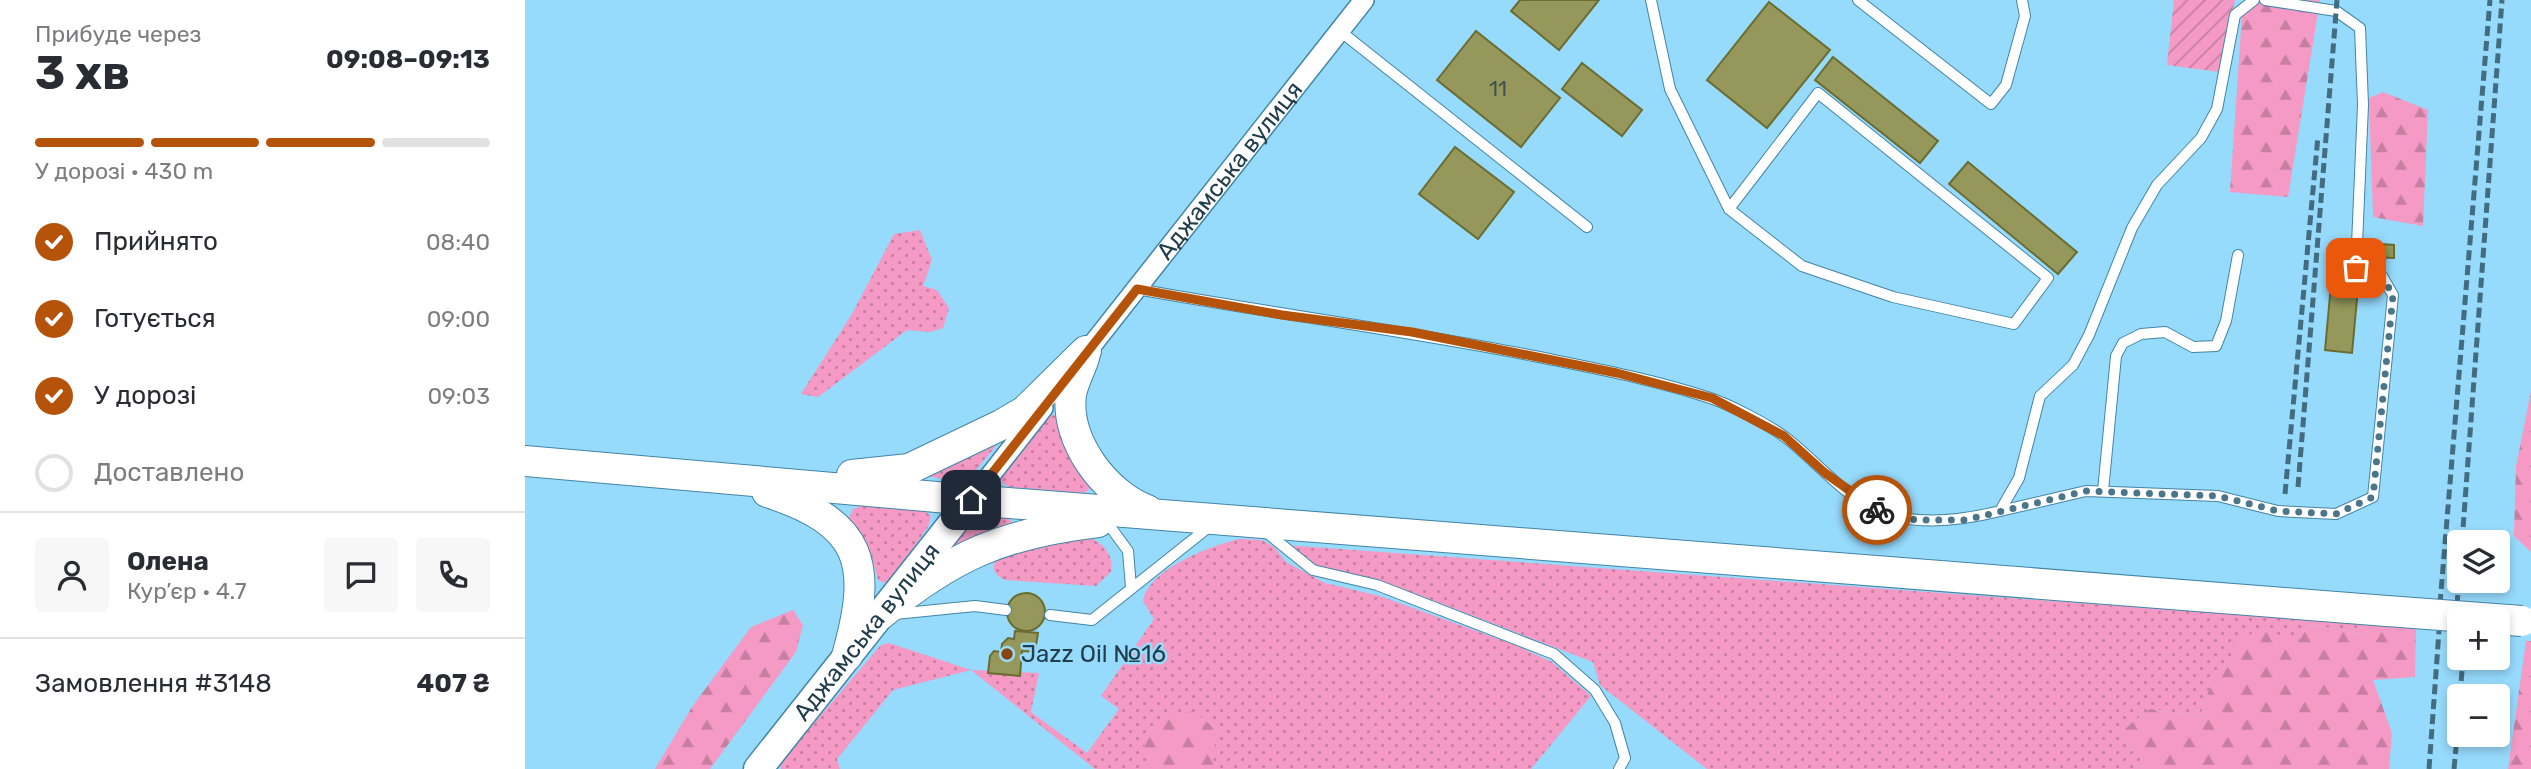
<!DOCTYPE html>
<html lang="uk">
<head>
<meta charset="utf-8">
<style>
	:root { --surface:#fff; --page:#f7f7f7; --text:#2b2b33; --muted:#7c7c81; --line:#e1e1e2; --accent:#b45309 }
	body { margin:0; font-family:Rubik,sans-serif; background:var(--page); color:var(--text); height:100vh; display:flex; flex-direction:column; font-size:26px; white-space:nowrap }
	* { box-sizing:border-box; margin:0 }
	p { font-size:23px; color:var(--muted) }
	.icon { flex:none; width:38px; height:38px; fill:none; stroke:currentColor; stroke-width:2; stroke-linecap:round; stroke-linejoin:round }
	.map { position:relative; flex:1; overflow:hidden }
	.details { display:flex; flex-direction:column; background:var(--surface); width:525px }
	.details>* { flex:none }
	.controls { position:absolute; left:1922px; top:530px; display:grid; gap:14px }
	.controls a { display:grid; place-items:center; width:63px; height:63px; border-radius:7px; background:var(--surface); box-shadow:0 4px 10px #0003; font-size:35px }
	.pin { position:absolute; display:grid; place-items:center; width:60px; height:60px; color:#fff; margin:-30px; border-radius:14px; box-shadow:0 4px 10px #0006 }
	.courier { position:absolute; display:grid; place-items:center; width:70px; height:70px; margin:-35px; border:5px solid #b45309; border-radius:50%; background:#fff; color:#222; box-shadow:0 2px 9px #0007 }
	.headline em { font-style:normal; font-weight:700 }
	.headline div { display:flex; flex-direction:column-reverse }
	.headline { display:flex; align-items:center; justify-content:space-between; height:119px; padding:0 35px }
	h1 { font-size:46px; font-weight:700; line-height:52px }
	.bar { display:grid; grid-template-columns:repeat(4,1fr); gap:10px 7px; align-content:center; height:84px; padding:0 35px }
	.bar i { height:9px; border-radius:5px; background:var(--line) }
	.bar .current { background:var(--accent) }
	.bar p { grid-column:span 4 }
	.line { display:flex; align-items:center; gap:18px; padding:0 35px; border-top:2px solid var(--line) }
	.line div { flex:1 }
	.round { display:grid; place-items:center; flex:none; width:74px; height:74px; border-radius:7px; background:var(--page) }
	ol { padding:0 35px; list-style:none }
	li { display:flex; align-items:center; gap:21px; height:77px }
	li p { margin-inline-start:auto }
	li .icon { padding:7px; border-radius:50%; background:var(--accent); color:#fff; stroke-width:4 }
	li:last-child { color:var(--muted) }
	li i { width:38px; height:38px; border:4px solid var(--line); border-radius:50% }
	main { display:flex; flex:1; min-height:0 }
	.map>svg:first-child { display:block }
</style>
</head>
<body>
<main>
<section class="details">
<div class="headline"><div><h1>3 хв</h1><p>Прибуде через</p></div><em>09:08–09:13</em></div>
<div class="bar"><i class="current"></i><i class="current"></i><i class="current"></i><i></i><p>У дорозі · 430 m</p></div>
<ol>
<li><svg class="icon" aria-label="check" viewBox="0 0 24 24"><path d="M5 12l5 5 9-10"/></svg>Прийнято<p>08:40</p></li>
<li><svg class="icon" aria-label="check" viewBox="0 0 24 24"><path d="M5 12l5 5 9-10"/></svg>Готується<p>09:00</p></li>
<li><svg class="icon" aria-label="check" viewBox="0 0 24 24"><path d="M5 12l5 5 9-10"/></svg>У дорозі<p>09:03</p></li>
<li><i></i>Доставлено</li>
</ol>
<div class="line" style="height:126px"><a class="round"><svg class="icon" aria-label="person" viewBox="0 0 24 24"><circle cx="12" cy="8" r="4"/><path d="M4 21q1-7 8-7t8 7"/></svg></a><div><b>Олена</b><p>Кур’єр · 4.7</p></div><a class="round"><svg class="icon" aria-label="chat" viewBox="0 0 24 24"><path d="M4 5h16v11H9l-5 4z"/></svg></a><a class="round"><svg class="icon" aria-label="phone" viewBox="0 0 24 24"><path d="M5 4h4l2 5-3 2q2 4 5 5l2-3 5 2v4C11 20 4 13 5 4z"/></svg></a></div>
<div class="line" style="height:91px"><div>Замовлення #3148</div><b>407 ₴</b></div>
</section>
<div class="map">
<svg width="2006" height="769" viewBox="0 0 2006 769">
	<defs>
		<pattern id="grass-dots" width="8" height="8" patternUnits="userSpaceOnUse" patternTransform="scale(1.75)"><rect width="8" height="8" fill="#f59ac4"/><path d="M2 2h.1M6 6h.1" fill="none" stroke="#c67fa1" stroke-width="1.8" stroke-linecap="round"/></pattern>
		<pattern id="forest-firs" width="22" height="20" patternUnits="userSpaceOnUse" patternTransform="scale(1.75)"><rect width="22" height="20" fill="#f59ac4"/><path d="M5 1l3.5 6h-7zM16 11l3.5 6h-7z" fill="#c67fa1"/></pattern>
		<pattern id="garden-furrows" width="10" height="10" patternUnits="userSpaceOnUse" patternTransform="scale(1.75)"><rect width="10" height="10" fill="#f59ac4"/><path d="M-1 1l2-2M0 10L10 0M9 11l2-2" fill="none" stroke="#c67fa1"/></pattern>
	</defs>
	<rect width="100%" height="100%" fill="#96dafc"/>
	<g fill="url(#grass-dots)">
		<polygon points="395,230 407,260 398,286 412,290 424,308 418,328 405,332 382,330 293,397 276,394 327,314 369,234"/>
		<polygon points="525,414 533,417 566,487 560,493 484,487 476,482 476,476"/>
		<polygon points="475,441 440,483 402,476"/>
		<polygon points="336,506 398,509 406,516 403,527 362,584 353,580 347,557 323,520 328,509"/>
		<polygon points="459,518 483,518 489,524 424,551 439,530"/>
		<path d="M564,537c15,7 25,18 22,35l-15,14 -90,-6c-16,-5 -15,-18 -4,-28z"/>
		<path d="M714,539l23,1 12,7 12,15 39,21 55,13 135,49 37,17 39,34 -60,73h-436l-124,-99 -78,20 -56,69 3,10h-59l-1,-6 101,-118 8,-2 82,27 68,3 -8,39 56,41 32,-44 -18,-13 53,-77 -11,-18c6,-32 67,-55 96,-62z"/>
		<polygon points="760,545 1841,624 1833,633 1783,624 1772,646 1707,659 1689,675 1675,716 1625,709 1593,734 1616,759 1618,769 1182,769 1075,685 1068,662 865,584 789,565"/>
	</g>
	<g fill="url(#forest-firs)">
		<polygon points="1718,0 1795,0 1763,197 1705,192"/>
		<polygon points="1858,92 1903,110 1898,226 1848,217 1844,98"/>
		<polygon points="2006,391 2006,552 1989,536 1991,466"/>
		<polygon points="268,610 278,625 271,652 185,769 130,769 167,707 226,627"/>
		<polygon points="1783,624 1833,633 1841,624 1891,625 1890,677 1848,680 1867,733 1864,769 1618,769 1616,759 1593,734 1625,709 1675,716 1689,675 1707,659 1708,639 1743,629 1772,645"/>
		<polygon points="2001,641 2006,641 2006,769 1983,769"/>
		<polygon points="669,711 691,730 688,769 626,769 617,739 649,715"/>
	</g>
	<polygon fill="url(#garden-furrows)" points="1649,0 1710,0 1694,72 1642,65"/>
	<g fill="#95985a" stroke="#6b6d30" stroke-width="2">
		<polygon points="995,0 1074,0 1034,50 986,11"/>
		<polygon points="1244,2 1305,50 1242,128 1182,80"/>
		<polygon points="951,31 1035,98 996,147 912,80"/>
		<polygon points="1308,57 1413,141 1395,163 1290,80"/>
		<polygon points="1057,63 1117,110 1097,136 1037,89"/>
		<polygon points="930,147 989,192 953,239 894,194"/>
		<polygon points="1443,162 1552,252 1533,274 1424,184"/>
		<polygon points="1842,243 1869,245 1869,258 1842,257"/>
		<polygon points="1807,274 1834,277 1827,353 1800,350"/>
		<circle cx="501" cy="612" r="19"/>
		<polygon points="490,631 513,633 510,652 497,651 495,676 463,673 465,656 469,651 476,652 477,644 483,638 489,639"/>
	</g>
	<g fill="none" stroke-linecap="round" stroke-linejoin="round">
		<g stroke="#4285a5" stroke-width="12">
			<g id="lane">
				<polyline points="1126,0 1145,89 1204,209 1277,266 1368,297 1489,324 1523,278 1293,93 1204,209"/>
				<polyline points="1333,0 1466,104 1481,85 1500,16 1497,0"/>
				<polyline points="815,31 1062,227"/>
				<path d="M612,289c132,24 265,41 397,67 59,12 119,23 176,42 21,7 57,26 75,39 29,22 53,53 86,70 39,21 89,14 129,4l19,-33 21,-82 33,-31 16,-30 43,-107 25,-43 44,-47 16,-29 18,-94 19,-15"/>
				<polyline points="1578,491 1591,356 1598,343 1616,334 1640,332 1668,347 1691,346 1701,321 1713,255"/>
				<polyline points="1475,511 1561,491 1693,496 1753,511 1811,514 1848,497 1868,295 1857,276 1831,268 1838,105 1835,28 1811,11 1740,0"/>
				<polyline points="581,521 603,551 606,587"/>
				<polyline points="741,532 788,570 852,585 1029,654 1070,690 1090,723 1100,758 1094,769"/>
				<polyline points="370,614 450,606 481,610"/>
				<polyline points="525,615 567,620 685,526"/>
			</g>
		</g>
		<g stroke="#4285a5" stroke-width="22">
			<g id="street">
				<path id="s1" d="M556,359l283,-359"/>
				<polyline points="446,500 518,408"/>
			</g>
		</g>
		<g stroke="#4285a5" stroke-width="31">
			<g id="secondary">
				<path id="s2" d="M233,769l213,-269"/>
			</g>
		</g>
		<g stroke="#4285a5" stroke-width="32">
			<g id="primary">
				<path d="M559,358c-4,12 -11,25 -13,36 -6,47 34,100 76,116"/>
				<polyline points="0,461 446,500 1862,611"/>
				<polyline points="327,475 384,469 476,425 500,411 561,351"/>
				<path d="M242,492c97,31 106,72 80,164"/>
				<path d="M355,615c73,-60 124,-82 218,-93"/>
			</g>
		</g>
		<use href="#lane" stroke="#fff" stroke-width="10"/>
		<use href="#street" stroke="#fff" stroke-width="19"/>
		<use href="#secondary" stroke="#fff" stroke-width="28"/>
		<use href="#primary" stroke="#fff" stroke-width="30"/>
		<g stroke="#446c80" stroke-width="5" stroke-dasharray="10 5" stroke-linecap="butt">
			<polyline points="1773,487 1812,0"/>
			<polyline points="1760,494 1793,136"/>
			<polyline points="1937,542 1977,0"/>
			<polyline points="1915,604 1965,0"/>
			<polyline points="1932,605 1934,580"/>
			<polyline points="1935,696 1938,658"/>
			<polyline points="1904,769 1914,631"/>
			<polyline points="1929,769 1934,715"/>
		</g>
		<g stroke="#4285a5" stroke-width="32" stroke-linecap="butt">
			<polyline id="primary-bridge" points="1862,611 1997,621"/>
		</g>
		<use href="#primary-bridge" stroke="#fff" stroke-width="30"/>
	</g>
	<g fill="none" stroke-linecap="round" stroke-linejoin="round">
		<polyline stroke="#4b758a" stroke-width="7" stroke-dasharray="0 12.6" points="1352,510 1390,520 1440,520 1561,491 1693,496 1753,511 1811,514 1848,497 1868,295 1857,276 1831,268"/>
		<polyline stroke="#b45309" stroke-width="9" points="446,500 612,289 757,315 887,332 1092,373 1187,398 1259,436 1300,473 1352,510"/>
	</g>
	<circle fill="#874415" stroke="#96dafc" stroke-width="2.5" cx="482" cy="654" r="7"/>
	<g text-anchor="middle" stroke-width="5" stroke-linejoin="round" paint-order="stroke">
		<g font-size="21" fill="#3f5450">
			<text x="973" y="96">11</text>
		</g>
		<g font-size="24" fill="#223e4c" stroke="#96dafc">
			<text dy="8" stroke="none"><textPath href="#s1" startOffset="240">Аджамська вулиця</textPath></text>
			<text dy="8" stroke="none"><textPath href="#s2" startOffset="175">Аджамська вулиця</textPath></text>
		</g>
		<g font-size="24" fill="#223e4c" stroke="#96dafc" text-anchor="start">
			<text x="496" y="662">Jazz Oil №16</text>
		</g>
	</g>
</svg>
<div class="controls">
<a><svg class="icon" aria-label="layers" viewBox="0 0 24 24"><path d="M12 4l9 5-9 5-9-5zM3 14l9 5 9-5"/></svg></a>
<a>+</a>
<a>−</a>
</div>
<div class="pin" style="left:1831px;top:268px;background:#ea580c"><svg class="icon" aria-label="bag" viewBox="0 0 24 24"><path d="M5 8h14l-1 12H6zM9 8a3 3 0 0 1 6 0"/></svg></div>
<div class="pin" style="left:446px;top:500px;background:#1f2937"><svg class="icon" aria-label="home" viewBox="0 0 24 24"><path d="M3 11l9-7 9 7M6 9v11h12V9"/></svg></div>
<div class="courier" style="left:1352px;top:510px"><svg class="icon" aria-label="bike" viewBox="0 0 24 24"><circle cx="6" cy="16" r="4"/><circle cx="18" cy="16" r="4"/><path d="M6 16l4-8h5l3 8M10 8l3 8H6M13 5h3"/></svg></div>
</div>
</main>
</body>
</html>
